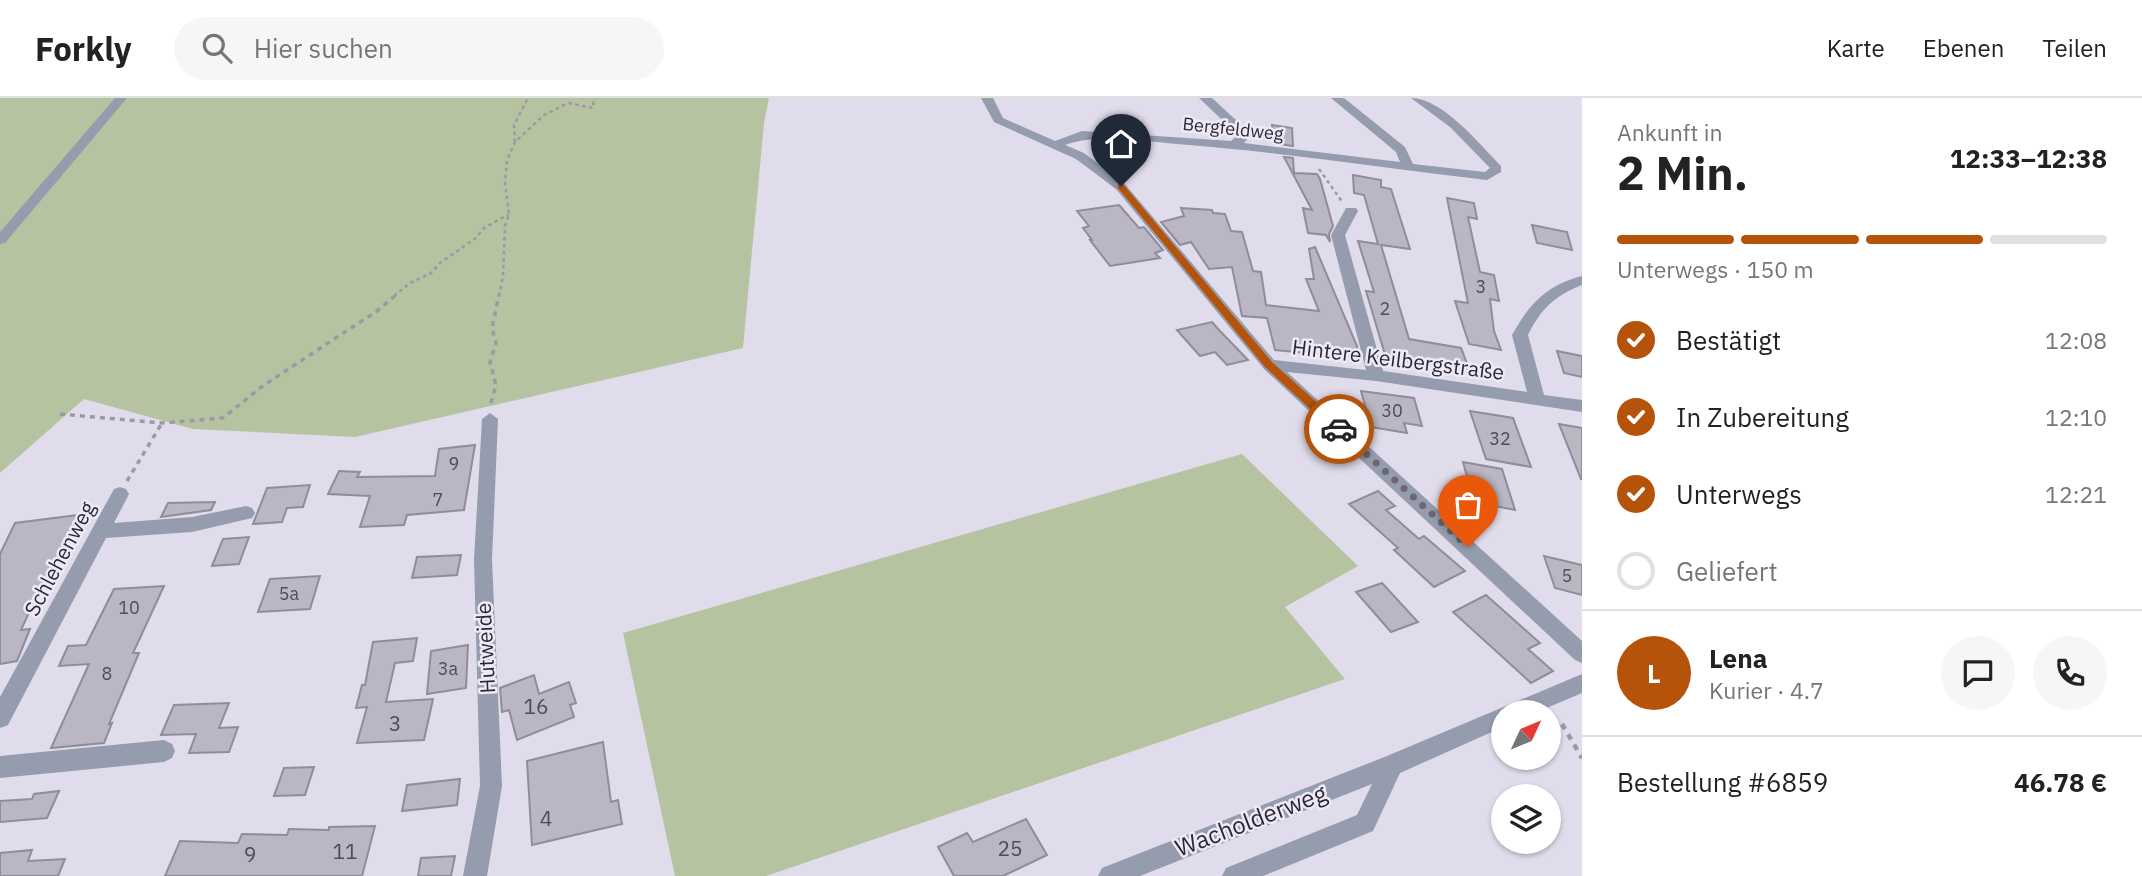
<!DOCTYPE html>
<html lang="de">
<head>
<meta charset="utf-8">
<style>
	:root { --surface:#fff; --page:#f6f6f6; --text:#222; --muted:#767676; --line:#e0e0e0; --accent:#b45309 }
	body { margin:0; font-family:"IBM Plex Sans",sans-serif; background:var(--page); color:var(--text); height:100vh; display:flex; flex-direction:column; font-size:26px; white-space:nowrap }
	* { box-sizing:border-box; margin:0 }
	p { font-size:23px; color:var(--muted) }
	.icon { flex:none; width:38px; height:38px; fill:none; stroke:currentColor; stroke-width:2; stroke-linecap:round; stroke-linejoin:round }
	.map { position:relative; flex:1; overflow:hidden }
	.sheet { display:flex; flex-direction:column; background:var(--surface); width:560px }
	.sheet>* { flex:none }
	.needle { width:46px; rotate:46deg }
	.controls { position:absolute; left:1491px; top:602px; display:grid; gap:14px }
	.controls a { display:grid; place-items:center; width:70px; height:70px; border-radius:50%; background:var(--surface); box-shadow:0 2px 5px #0004; font-size:35px }
	.pin { position:absolute; display:grid; place-items:center; width:60px; height:60px; color:#fff; margin:-72px -30px; border-radius:50% 50% 50% 0; rotate:-45deg; box-shadow:0 0 7px #0007 }
	.pin .icon { rotate:45deg }
	.courier { position:absolute; display:grid; place-items:center; width:70px; height:70px; margin:-35px; border:5px solid #b45309; border-radius:50%; background:#fff; color:#222; box-shadow:0 2px 9px #0007 }
	.summary em { font-style:normal; font-weight:700 }
	.summary div { display:flex; flex-direction:column-reverse }
	.summary { display:flex; align-items:center; justify-content:space-between; height:119px; padding:0 35px }
	h1 { font-size:46px; font-weight:700; line-height:52px }
	.bar { display:grid; grid-template-columns:repeat(4,1fr); gap:10px 7px; align-content:center; height:84px; padding:0 35px }
	.bar i { height:9px; border-radius:5px; background:var(--line) }
	.bar .current { background:var(--accent) }
	.bar p { grid-column:span 4 }
	.line { display:flex; align-items:center; gap:18px; padding:0 35px; border-top:2px solid var(--line) }
	.line div { flex:1 }
	.round { display:grid; place-items:center; flex:none; width:74px; height:74px; border-radius:37px; background:var(--page) }
	ol { padding:0 35px; list-style:none }
	li { display:flex; align-items:center; gap:21px; height:77px }
	li p { margin-inline-start:auto }
	li .icon { padding:7px; border-radius:50%; background:var(--accent); color:#fff; stroke-width:4 }
	li:last-child { color:var(--muted) }
	li i { width:38px; height:38px; border:4px solid var(--line); border-radius:50% }
	header { display:flex; align-items:center; gap:42px; box-sizing:border-box; height:98px; padding:0 35px; background:var(--surface); border-bottom:2px solid var(--line) }
	header strong { font-size:33px }
	nav { display:flex; gap:38px; margin-inline-start:auto; font-size:24px }
	.search { width:490px; height:63px; background:var(--page); display:flex; align-items:center; gap:18px; box-sizing:border-box; padding:0 24px; border-radius:38px; color:var(--muted); font-size:26px }
	main { display:flex; flex:1; min-height:0 }
	.map>svg:first-child { display:block }
</style>
</head>
<body>
<header>
<strong>Forkly</strong>
<div class="search"><svg class="icon" aria-label="search" viewBox="0 0 24 24"><circle cx="10" cy="10" r="6"/><path d="M15 15l6 6"/></svg>Hier suchen</div>
<nav><a>Karte</a><a>Ebenen</a><a>Teilen</a></nav>
</header>
<main>
<div class="map">
<svg width="1582" height="778" viewBox="0 0 1582 778">
	<rect width="100%" height="100%" fill="#e1dceb"/>
	<g fill="#b5c3a1">
		<polygon points="0,0 769,0 764,25 743,250 355,339 193,331 84,301 0,375"/>
		<polygon points="1242,356 1358,468 1285,509 1345,581 766,778 675,778 623,535"/>
	</g>
	<g fill="#bab6c4" stroke="#908c99" stroke-width="2">
		<polygon points="1272,27 1292,30 1293,48 1273,45"/>
		<polygon points="1284,59 1293,60 1294,75 1317,76 1320,81 1333,128 1329,136 1330,144 1326,137 1308,135 1303,110 1312,112"/>
		<polygon points="1353,77 1381,82 1381,89 1391,91 1410,151 1381,147 1409,241 1461,250 1469,271 1386,260 1366,193 1374,194 1358,143 1378,146 1364,97 1354,95"/>
		<polygon points="1447,100 1474,105 1477,121 1468,119 1480,174 1494,177 1499,203 1490,201 1494,233 1501,252 1469,246 1455,203 1468,205"/>
		<polygon points="1119,107 1139,130 1144,129 1163,152 1155,155 1160,160 1110,168 1090,142 1092,142 1083,130 1089,128 1077,113"/>
		<polygon points="1181,110 1212,112 1213,115 1225,116 1231,133 1242,134 1253,173 1261,174 1266,207 1319,213 1306,181 1314,181 1309,151 1315,149 1357,248 1358,260 1275,252 1267,220 1242,218 1232,169 1209,171 1191,144 1180,147 1161,124 1184,118"/>
		<polygon points="1532,127 1567,134 1572,152 1537,145"/>
		<polygon points="1212,224 1219,232 1248,262 1227,267 1215,254 1200,258 1177,232"/>
		<polygon points="1557,253 1582,258 1582,279 1564,275"/>
		<polygon points="1361,293 1414,300 1422,328 1404,325 1407,335 1371,329"/>
		<polygon points="1470,313 1513,320 1531,369 1486,361"/>
		<polygon points="1559,326 1582,330 1582,381 1581,381"/>
		<polygon points="475,347 464,412 407,417 404,427 360,429 370,398 328,396 339,373 360,374 357,379 435,378 439,351"/>
		<polygon points="1463,364 1502,371 1515,412 1474,404"/>
		<polygon points="310,387 303,409 287,410 282,424 253,426 267,390"/>
		<polygon points="1378,393 1395,408 1386,412 1419,441 1424,438 1465,473 1434,489 1394,452 1398,450 1349,406"/>
		<polygon points="215,404 211,412 161,419 168,405"/>
		<polygon points="86,416 73,449 65,450 51,487 41,488 21,532 30,531 17,563 0,566 0,456 15,425"/>
		<polygon points="249,439 239,466 212,468 223,441"/>
		<polygon points="461,457 457,477 412,480 417,459"/>
		<polygon points="1544,458 1582,467 1582,497 1555,490"/>
		<polygon points="320,478 310,511 258,514 270,481"/>
		<polygon points="1382,485 1418,524 1391,534 1356,494"/>
		<polygon points="164,488 133,555 139,555 109,626 112,625 104,645 51,650 89,566 59,568 68,548 86,547 114,491"/>
		<polygon points="1486,497 1540,545 1528,551 1553,573 1531,585 1453,514"/>
		<polygon points="417,540 413,563 395,565 386,604 433,601 424,642 357,645 367,609 356,610 362,587 365,587 373,544"/>
		<polygon points="468,547 466,590 427,596 431,553"/>
		<polygon points="534,577 539,596 569,584 576,605 570,607 574,619 517,642 509,612 502,614 500,590"/>
		<polygon points="229,605 219,630 238,629 229,654 189,655 196,636 161,637 174,607"/>
		<polygon points="603,644 611,704 618,702 622,726 532,747 527,663"/>
		<polygon points="314,669 305,697 274,698 284,670"/>
		<polygon points="460,681 457,707 402,713 407,687"/>
		<polygon points="59,693 47,720 0,724 0,703 32,701 34,696"/>
		<polygon points="1026,721 1047,757 1003,778 954,778 938,749 967,735 973,744"/>
		<polygon points="375,728 362,778 165,778 180,743 238,745 242,736 287,737 289,731 329,732 329,729"/>
		<polygon points="32,752 28,763 65,761 58,778 0,778 0,755"/>
		<polygon points="455,758 451,778 418,778 421,760"/>
	</g>
	<g fill="none" stroke-linecap="round" stroke-linejoin="round">
		<g stroke="#9c98a4" stroke-width="2.5" stroke-dasharray="3.5 3.5" stroke-linecap="butt">
			<polyline points="515,44 514,27 528,0"/>
			<polyline points="1319,71 1343,105"/>
			<polyline points="394,198 410,185 431,175 440,165 476,140 484,130 509,116"/>
			<polyline points="499,198 503,178 505,128 509,116 505,85 507,62 515,44 544,17 568,5 593,10 594,0"/>
		</g>
		<g stroke="#9c98a4" stroke-width="3.5" stroke-dasharray="5 5" stroke-linecap="butt">
			<polyline points="491,305 496,287 490,264 496,245 492,230 499,197"/>
			<polyline points="60,316 162,325 223,320 264,287 377,213 396,197"/>
			<polyline points="127,383 162,325"/>
		</g>
		<polyline stroke="#9c98a4" stroke-width="4.5" stroke-dasharray="6 6" stroke-linecap="butt" points="1562,626 1582,660"/>
		<g fill="#949cae" fill-rule="evenodd">
			<polygon points="115,0 127,0 5,145 0,146 0,134"/>
			<path d="M981,0h12l10,20 52,23 27,-10 149,10 7,-6 -39,-37h13l37,34 2,3 -7,8 156,19 -4,-10 -65,-54h13l61,49 8,17 72,8 5,-4 -40,-41 -39,-29c32,0 69,47 90,68v6l-14,8c-103,-12 -206,-28 -310,-36 -36,-3 -78,-11 -112,1l19,8 40,30 150,177 92,10 -35,-135 15,-27h10l2,3 -13,24 38,136 144,21 -15,-57c17,-31 35,-50 70,-59v9c-28,11 -41,24 -54,50l16,60 38,5v12l-206,-31 -89,-9 295,269v22l-7,-3 -311,-291 -148,-180 -40,-30 -82,-37z"/>
			<polygon points="490,315 498,321 492,462 502,688 487,778 463,778 480,688 474,462 482,321"/>
			<polygon points="120,389 126,391 129,396 114,425 192,419 246,408 252,410 255,415 252,420 192,434 106,440 8,627 0,630 0,599 114,391"/>
			<polygon points="1582,576 1582,595 1537,614 1503,614 1503,629 1400,675 1373,733 1263,778 1222,778 1226,770 1357,717 1372,686 1140,778 1098,778 1102,770 1387,658"/>
			<polygon points="164,642 172,646 175,653 172,660 164,664 0,680 0,658"/>
		</g>
	</g>
	<polygon fill="#b45309" points="1118,86 1123,86 1272,264 1343,328 1343,334 1335,334 1265,269 1118,90"/>
	<g fill="none" stroke-linecap="round" stroke-linejoin="round">
		<polyline stroke="#6b6871" stroke-width="7" stroke-dasharray="0 12.6" points="1339,331 1468,449"/>
	</g>
	<g text-anchor="middle" stroke-width="5" stroke-linejoin="round" paint-order="stroke">
		<g font-size="18" fill="#2b292f" stroke="#eee9f8">
			<text transform="translate(1233 31) rotate(6)" y="6">Bergfeldweg</text>
		</g>
		<g font-size="18" fill="#4f4c54">
			<text x="1481" y="195">3</text>
			<text x="1385" y="217">2</text>
			<text x="1392" y="319">30</text>
			<text x="1500" y="347">32</text>
			<text x="454" y="372">9</text>
			<text x="438" y="408">7</text>
			<text x="1567" y="484">5</text>
			<text x="289" y="502">5a</text>
			<text x="129" y="516">10</text>
			<text x="448" y="577">3a</text>
			<text x="107" y="582">8</text>
		</g>
		<g font-size="21" fill="#2b292f" stroke="#eee9f8">
			<text transform="translate(1398 262) rotate(7)" y="7">Hintere Keilbergstraße</text>
			<text transform="translate(60 461) rotate(-62)" y="7">Schlehenweg</text>
			<text transform="translate(486 550) rotate(-93)" y="7">Hutweide</text>
		</g>
		<g font-size="21" fill="#4f4c54">
			<text x="536" y="616">16</text>
			<text x="395" y="633">3</text>
			<text x="546" y="728">4</text>
			<text x="1010" y="758">25</text>
			<text x="345" y="761">11</text>
			<text x="250" y="764">9</text>
		</g>
		<g font-size="24" fill="#2b292f" stroke="#eee9f8">
			<text transform="translate(1251 723) rotate(-21)" y="8">Wacholderweg</text>
		</g>
	</g>
</svg>
<div class="controls">
<a><svg class="needle" viewBox="-14 -14 28 28"><path d="M0-13l5 13h-10z" fill="#e53935"/><path d="M0 13l5-13h-10z" fill="#767676"/></svg></a>
<a><svg class="icon" aria-label="layers" viewBox="0 0 24 24"><path d="M12 4l9 5-9 5-9-5zM3 14l9 5 9-5"/></svg></a>
</div>
<div class="pin" style="left:1468px;top:449px;background:#ea580c"><svg class="icon" aria-label="bag" viewBox="0 0 24 24"><path d="M5 8h14l-1 12H6zM9 8a3 3 0 0 1 6 0"/></svg></div>
<div class="pin" style="left:1121px;top:88px;background:#1f2937"><svg class="icon" aria-label="home" viewBox="0 0 24 24"><path d="M3 11l9-7 9 7M6 9v11h12V9"/></svg></div>
<div class="courier" style="left:1339px;top:331px"><svg class="icon" aria-label="car" viewBox="0 0 24 24"><path d="M5 17H2v-5l4-1 3-4h7l3 4 3 1v5h-3M9 17h6M6 11h13"/><circle cx="7" cy="17" r="2"/><circle cx="17" cy="17" r="2"/></svg></div>
</div>
<section class="sheet">
<div class="summary"><div><h1>2 Min.</h1><p>Ankunft in</p></div><em>12:33–12:38</em></div>
<div class="bar"><i class="current"></i><i class="current"></i><i class="current"></i><i></i><p>Unterwegs · 150 m</p></div>
<ol>
<li><svg class="icon" aria-label="check" viewBox="0 0 24 24"><path d="M5 12l5 5 9-10"/></svg>Bestätigt<p>12:08</p></li>
<li><svg class="icon" aria-label="check" viewBox="0 0 24 24"><path d="M5 12l5 5 9-10"/></svg>In Zubereitung<p>12:10</p></li>
<li><svg class="icon" aria-label="check" viewBox="0 0 24 24"><path d="M5 12l5 5 9-10"/></svg>Unterwegs<p>12:21</p></li>
<li><i></i>Geliefert</li>
</ol>
<div class="line" style="height:126px"><b class="round" style="background:var(--accent);color:#fff">L</b><div><b>Lena</b><p>Kurier · 4.7</p></div><a class="round"><svg class="icon" aria-label="chat" viewBox="0 0 24 24"><path d="M4 5h16v11H9l-5 4z"/></svg></a><a class="round"><svg class="icon" aria-label="phone" viewBox="0 0 24 24"><path d="M5 4h4l2 5-3 2q2 4 5 5l2-3 5 2v4C11 20 4 13 5 4z"/></svg></a></div>
<div class="line" style="height:91px"><div>Bestellung #6859</div><b>46.78 €</b></div>
</section>
</main>
</body>
</html>
